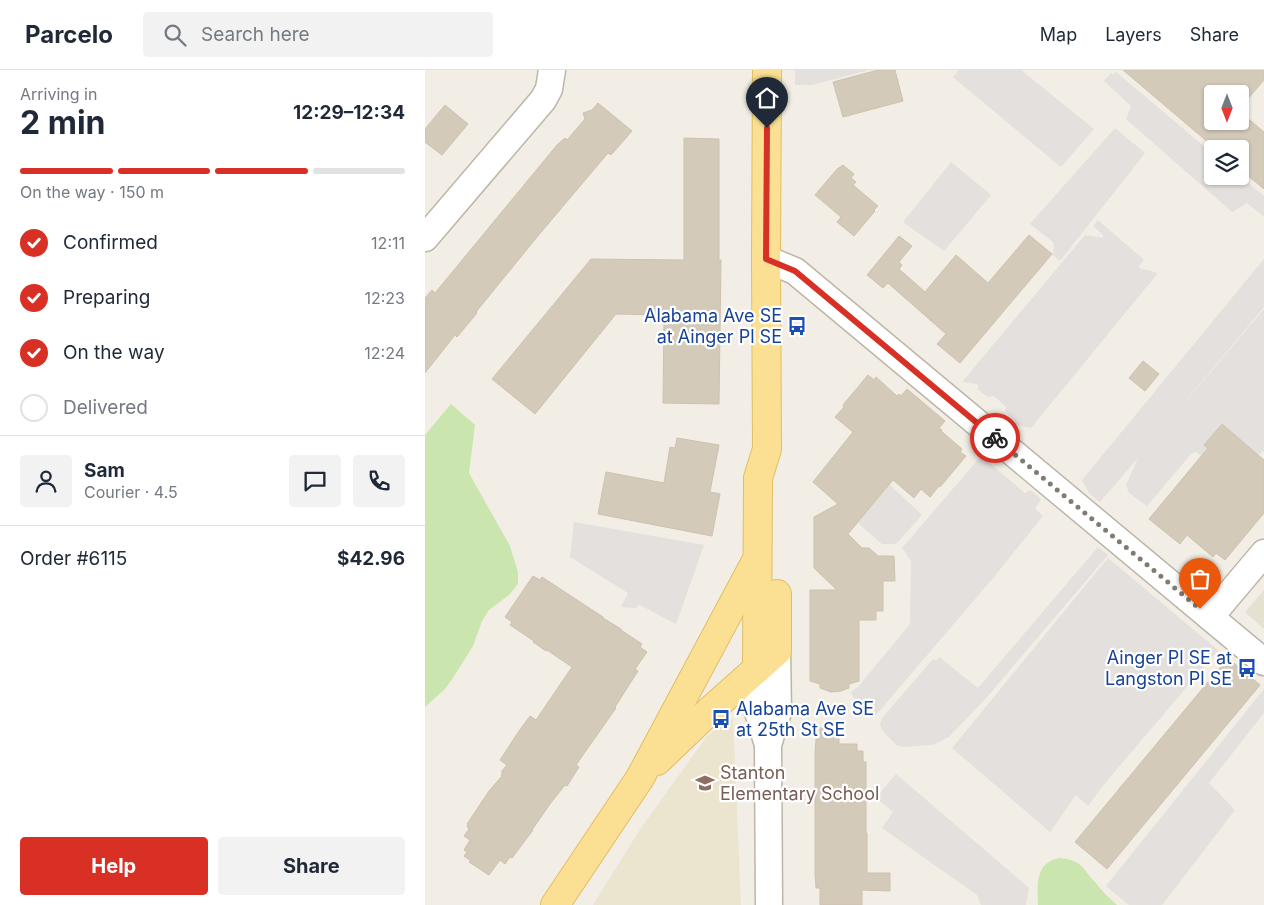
<!DOCTYPE html>
<html lang="en">
<head>
<meta charset="utf-8">
<style>
	:root { --surface:#fff; --page:#f2f2f3; --text:#1f2937; --muted:#747a83; --line:#e0e1e3; --accent:#d93025 }
	body { margin:0; font-family:Inter,sans-serif; background:var(--page); color:var(--text); height:100vh; display:flex; flex-direction:column; font-size:19px; white-space:nowrap }
	* { box-sizing:border-box; margin:0 }
	p { font-size:16px; color:var(--muted) }
	.icon { flex:none; width:28px; height:28px; fill:none; stroke:currentColor; stroke-width:2; stroke-linecap:round; stroke-linejoin:round }
	.map { position:relative; flex:1; overflow:hidden }
	.details { display:flex; flex-direction:column; background:var(--surface); width:425px }
	.details>* { flex:none }
	.needle { width:32px; rotate:180deg }
	.controls { position:absolute; left:779px; top:15px; display:grid; gap:10px }
	.controls a { display:grid; place-items:center; width:45px; height:45px; border-radius:5px; background:var(--surface); box-shadow:0 1px 4px #0004; font-size:25px }
	.pin { position:absolute; display:grid; place-items:center; width:42px; height:42px; color:#fff; margin:-51px -21px; border-radius:50% 50% 50% 0; rotate:-45deg; box-shadow:0 0 5px #0007 }
	.pin .icon { rotate:45deg }
	.courier { position:absolute; display:grid; place-items:center; width:50px; height:50px; margin:-25px; border:4px solid #d93025; border-radius:50%; background:#fff; color:#222; box-shadow:0 1px 6px #0007 }
	.summary em { font-style:normal; font-weight:700 }
	.summary div { display:flex; flex-direction:column-reverse }
	.summary { display:flex; align-items:center; justify-content:space-between; height:85px; padding:0 20px }
	h1 { font-size:32px; font-weight:700; line-height:38px }
	.bar { display:grid; grid-template-columns:repeat(4,1fr); gap:8px 5px; align-content:center; height:60px; padding:0 20px }
	.bar i { height:6px; border-radius:4px; background:var(--line) }
	.bar .current { background:var(--accent) }
	.bar p { grid-column:span 4 }
	.line { display:flex; align-items:center; gap:12px; padding:0 20px; border-top:1px solid var(--line) }
	.line div { flex:1 }
	.round { display:grid; place-items:center; flex:none; width:52px; height:52px; border-radius:5px; background:var(--page) }
	ol { padding:0 20px; list-style:none }
	li { display:flex; align-items:center; gap:15px; height:55px }
	li p { margin-inline-start:auto }
	li .icon { padding:5px; border-radius:50%; background:var(--accent); color:#fff; stroke-width:4 }
	li:last-child { color:var(--muted) }
	li i { width:28px; height:28px; border:2px solid var(--line); border-radius:50% }
	.action { display:flex; gap:10px; margin-top:auto; padding:10px 20px }
	.action a { flex:1; height:58px; border-radius:5px; background:var(--accent); color:#fff; font-size:20px; font-weight:700; line-height:58px; text-align:center }
	.action a+a { background:var(--page); color:var(--text) }
	header { display:flex; align-items:center; gap:30px; box-sizing:border-box; height:70px; padding:0 25px; background:var(--surface); border-bottom:1px solid var(--line) }
	header strong { font-size:24px }
	nav { display:flex; gap:28px; margin-inline-start:auto; font-size:18px }
	.search { width:350px; height:45px; background:var(--page); display:flex; align-items:center; gap:12px; box-sizing:border-box; padding:0 18px; border-radius:5px; color:var(--muted); font-size:19px }
	main { display:flex; flex:1; min-height:0 }
	.map>svg:first-child { display:block }
</style>
</head>
<body>
<header>
<strong>Parcelo</strong>
<div class="search"><svg class="icon" aria-label="search" viewBox="0 0 24 24"><circle cx="10" cy="10" r="6"/><path d="M15 15l6 6"/></svg>Search here</div>
<nav><a>Map</a><a>Layers</a><a>Share</a></nav>
</header>
<main>
<section class="details">
<div class="summary"><div><h1>2 min</h1><p>Arriving in</p></div><em>12:29–12:34</em></div>
<div class="bar"><i class="current"></i><i class="current"></i><i class="current"></i><i></i><p>On the way · 150 m</p></div>
<ol>
<li><svg class="icon" aria-label="check" viewBox="0 0 24 24"><path d="M5 12l5 5 9-10"/></svg>Confirmed<p>12:11</p></li>
<li><svg class="icon" aria-label="check" viewBox="0 0 24 24"><path d="M5 12l5 5 9-10"/></svg>Preparing<p>12:23</p></li>
<li><svg class="icon" aria-label="check" viewBox="0 0 24 24"><path d="M5 12l5 5 9-10"/></svg>On the way<p>12:24</p></li>
<li><i></i>Delivered</li>
</ol>
<div class="line" style="height:90px"><a class="round"><svg class="icon" aria-label="person" viewBox="0 0 24 24"><circle cx="12" cy="8" r="4"/><path d="M4 21q1-7 8-7t8 7"/></svg></a><div><b>Sam</b><p>Courier · 4.5</p></div><a class="round"><svg class="icon" aria-label="chat" viewBox="0 0 24 24"><path d="M4 5h16v11H9l-5 4z"/></svg></a><a class="round"><svg class="icon" aria-label="phone" viewBox="0 0 24 24"><path d="M5 4h4l2 5-3 2q2 4 5 5l2-3 5 2v4C11 20 4 13 5 4z"/></svg></a></div>
<div class="line" style="height:65px"><div>Order #6115</div><b>$42.96</b></div>
<div class="action"><a>Help</a><a>Share</a></div>
</section>
<div class="map">
<svg width="839" height="835" viewBox="0 0 839 835">
	<rect width="100%" height="100%" fill="#f2eee5"/>
	<polygon fill="#e6e0d3" points="839,520 839,559 820,542"/>
	<polygon fill="#ebe4cf" points="308,648 316,835 168,835 214,761 282,666"/>
	<g fill="#cbe5ae">
		<polygon points="26,334 50,355 44,403 85,476 93,502 93,514 84,525 64,540 57,551 48,576 28,608 20,619 0,637 0,365"/>
		<path d="M635,788c22,2 22,10 35,24 6,8 14,16 22,23h-79c0,-21 -4,-42 22,-47z"/>
	</g>
	<g fill="#e3e0dd">
		<polygon points="370,0 444,0 387,15 370,15"/>
		<polygon points="534,0 596,0 669,59 636,97 528,7"/>
		<polygon points="691,2 787,83 788,106 815,106 839,126 839,147 822,133 807,142 701,49 706,36 679,11 686,3 688,5"/>
		<polygon points="690,58 720,83 635,191 627,184 629,178 628,172 605,154"/>
		<polygon points="526,92 566,125 519,181 478,152"/>
		<polygon points="673,150 719,190 714,196 714,198 733,203 606,358 587,354 590,351 580,341 581,337 569,326 563,327 552,319 554,317 552,314 537,312 660,165 678,168 678,165 668,156"/>
		<polygon points="839,189 839,237 728,370 839,239 839,382 837,381 834,385 796,354 779,375 783,378 777,386 771,382 766,384 722,436 704,423 701,415 713,388 675,432 664,423 657,410"/>
		<polygon points="556,386 600,423 605,420 616,429 610,439 618,446 569,507 451,645 438,648 426,622 433,617 485,554 486,491 477,478"/>
		<polygon points="465,415 497,445 471,474 457,474 433,453"/>
		<polygon points="149,452 279,475 251,554 213,534 211,538 196,537 203,523 145,487"/>
		<polygon points="673,477 683,485 562,627 524,667 507,675 477,677 471,675 457,660 455,655 457,648 508,589 511,591 514,587 553,618"/>
		<polygon points="683,488 793,580 676,718 663,736 651,725 625,762 527,678"/>
		<polygon points="839,619 839,643 784,713 810,740 737,835 704,835 681,816"/>
		<polygon points="471,704 604,818 601,835 556,835 552,825 457,758 468,742 451,728"/>
	</g>
	<g fill="#d3caba" stroke="#cec2ae">
		<polygon points="453,0 470,0 478,31 418,47 408,12"/>
		<polygon points="698,0 839,0 839,10 815,38 815,24 788,24 788,51 815,51 815,42 839,62 839,119 815,99 815,79 791,79"/>
		<polygon points="173,33 207,61 186,85 183,83 112,167 51,242 52,243 32,267 30,265 0,303 0,228 7,220 10,223 132,75 140,68 142,70 160,49 158,43 167,40"/>
		<polygon points="20,35 43,54 17,85 0,72 0,59"/>
		<polygon points="259,68 294,69 294,190 296,190 294,334 238,333 239,245 191,244 110,344 67,309 166,189 259,190"/>
		<polygon points="418,95 429,104 426,108 431,112 428,115 453,136 449,140 450,141 429,166 412,152 416,147 390,125 413,98 414,98"/>
		<polygon points="604,165 627,184 535,293 512,274 521,264 463,213 458,218 442,205 474,166 487,176 474,192 477,195 474,199 500,222 531,185 563,213"/>
		<polygon points="718,291 734,304 720,321 704,308"/>
		<polygon points="443,305 449,310 451,307 472,326 474,324 476,326 482,319 520,351 514,358 517,360 516,361 537,379 535,382 541,386 515,417 514,416 505,427 496,419 489,428 468,410 423,464 437,478 444,478 453,486 469,486 470,511 458,511 458,541 451,541 451,550 434,550 434,611 424,614 424,618 416,621 406,622 395,618 395,614 385,611 385,520 412,520 389,498 389,447 413,434 388,412 428,362 410,347 419,337 418,335"/>
		<polygon points="797,354 839,390 839,443 800,490 791,483 788,487 762,465 755,474 724,449 783,378 779,375"/>
		<polygon points="252,368 294,375 285,422 295,424 287,466 173,444 181,402 239,413 245,377 250,378"/>
		<polygon points="108,506 115,510 117,507 178,547 178,548 196,559 196,560 217,574 215,577 222,582 210,599 213,601 190,637 191,638 151,695 154,697 142,716 140,715 125,734 107,760 108,760 87,788 85,787 80,794 75,790 64,805 44,792 46,791 39,786 42,782 39,780 45,770 39,766 44,759 42,757 43,755 42,754 64,721 77,706 76,705 78,702 76,702 82,695 75,690 94,661 105,646 111,650 147,597 122,580 121,581 108,572 109,571 85,555 87,552 80,547"/>
		<polygon points="803,588 835,615 682,799 650,772"/>
		<polygon points="395,658 414,658 414,674 432,674 432,681 438,681 438,692 441,692 441,763 442,763 442,803 465,803 465,821 437,820 437,835 395,835 395,818 391,818 390,803 390,683 391,669 395,669"/>
	</g>
	<g fill="none" stroke-linecap="round" stroke-linejoin="round">
		<g stroke="#bdb6a8" stroke-width="29">
			<g id="minor">
				<polyline points="0,168 118,30 124,19 127,0"/>
				<polyline points="341,189 370,201 839,592"/>
				<polyline points="785,547 839,483"/>
				<polyline points="332,599 333,642 343,675"/>
				<polyline points="344,835 343,675 353,642 352,581"/>
			</g>
		</g>
		<g stroke="#e0be65" stroke-width="30">
			<g id="major">
				<polyline points="332,599 333,408 342,379 341,189 342,0"/>
				<polyline points="232,691 279,646 352,581 352,524"/>
				<polyline points="130,835 215,708 331,491"/>
			</g>
		</g>
		<use href="#minor" stroke="#fff" stroke-width="26"/>
		<use href="#major" stroke="#fbe094" stroke-width="28"/>
	</g>
	<g fill="none" stroke-linecap="round" stroke-linejoin="round">
		<polyline stroke="#817c73" stroke-width="5" stroke-dasharray="0 9" points="570,368 775,539"/>
		<polyline stroke="#d93025" stroke-width="6" points="342,58 341,189 370,201 570,368"/>
	</g>
	<defs>
		<g id="bus-bare" transform="scale(1.5)"><path d="M-5-6H5V4H4V6H2V4H-2V6H-4V4H-5ZM-3.5-4V0h7V-4ZM-3.5 1.2v1.5H-2V1.2ZM2 1.2v1.5H3.5V1.2Z" fill="#1a4fb4" stroke="#fff" stroke-width="2.5" paint-order="stroke"/></g>
		<g id="school-bare" transform="scale(1.5)"><path d="M0-5L7-2L0 1L-7-2ZM-4 1L0 2.5L4 1V4Q0 6-4 4Z" fill="#8d6e63" stroke="#fff" stroke-width="2.5" paint-order="stroke"/></g>
	</defs>
	<g fill-rule="evenodd">
		<use href="#bus-bare" x="372" y="256"/>
		<use href="#bus-bare" x="822" y="598"/>
		<use href="#bus-bare" x="296" y="649"/>
		<use href="#school-bare" x="280" y="713"/>
	</g>
	<g text-anchor="middle" stroke-width="4.5" stroke-linejoin="round" paint-order="stroke">
		<g font-size="18" fill="#164399" stroke="#fff" text-anchor="end">
			<text x="357" y="252">Alabama Ave SE<tspan x="357" dy="21">at Ainger Pl SE</tspan></text>
			<text x="807" y="594">Ainger Pl SE at<tspan x="807" dy="21">Langston Pl SE</tspan></text>
			<text x="311" y="645" text-anchor="start">Alabama Ave SE<tspan x="311" dy="21">at 25th St SE</tspan></text>
		</g>
		<g font-size="18" fill="#785e54" stroke="#fff" text-anchor="start">
			<text x="295" y="709">Stanton<tspan x="295" dy="21">Elementary School</tspan></text>
		</g>
	</g>
</svg>
<div class="controls">
<a><svg class="needle" viewBox="-14 -14 28 28"><path d="M0-13l5 13h-10z" fill="#e53935"/><path d="M0 13l5-13h-10z" fill="#747a83"/></svg></a>
<a><svg class="icon" aria-label="layers" viewBox="0 0 24 24"><path d="M12 4l9 5-9 5-9-5zM3 14l9 5 9-5"/></svg></a>
</div>
<div class="pin" style="left:775px;top:539px;background:#ea580c"><svg class="icon" aria-label="bag" viewBox="0 0 24 24"><path d="M5 8h14l-1 12H6zM9 8a3 3 0 0 1 6 0"/></svg></div>
<div class="pin" style="left:342px;top:58px;background:#1f2937"><svg class="icon" aria-label="home" viewBox="0 0 24 24"><path d="M3 11l9-7 9 7M6 9v11h12V9"/></svg></div>
<div class="courier" style="left:570px;top:368px"><svg class="icon" aria-label="bike" viewBox="0 0 24 24"><circle cx="6" cy="16" r="4"/><circle cx="18" cy="16" r="4"/><path d="M6 16l4-8h5l3 8M10 8l3 8H6M13 5h3"/></svg></div>
</div>
</main>
</body>
</html>
